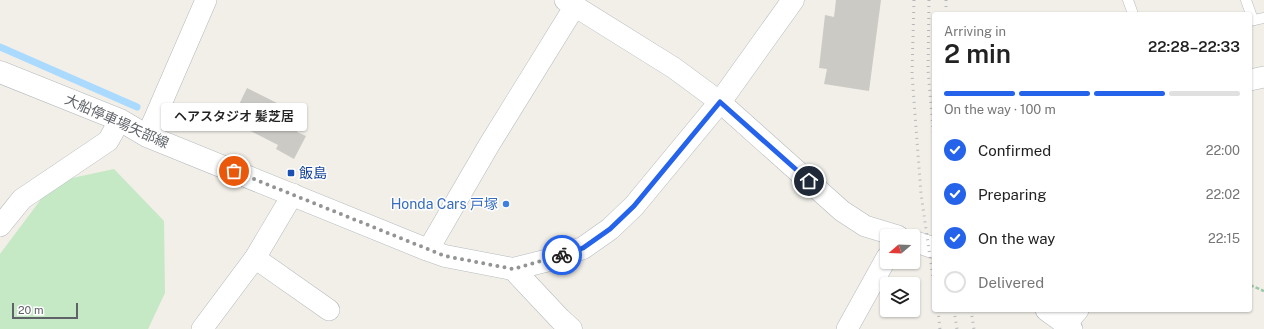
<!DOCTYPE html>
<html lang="en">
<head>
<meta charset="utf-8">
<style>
	:root { --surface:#fff; --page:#f2f2f2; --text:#222; --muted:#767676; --line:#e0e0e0; --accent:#2563eb }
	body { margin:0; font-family:"Public Sans","Noto Sans JP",sans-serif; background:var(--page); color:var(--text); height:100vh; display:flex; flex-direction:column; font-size:15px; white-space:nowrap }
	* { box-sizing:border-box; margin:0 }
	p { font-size:13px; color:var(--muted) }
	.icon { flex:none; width:22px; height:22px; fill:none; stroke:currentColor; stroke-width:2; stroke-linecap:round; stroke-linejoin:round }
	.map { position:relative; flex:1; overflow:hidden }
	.side { position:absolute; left:932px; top:12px; width:320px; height:300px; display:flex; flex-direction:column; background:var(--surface); border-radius:4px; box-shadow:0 1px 3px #0004 }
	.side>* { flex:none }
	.needle { width:26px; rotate:251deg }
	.fabs { position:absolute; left:880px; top:229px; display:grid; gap:8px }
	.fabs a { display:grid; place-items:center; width:40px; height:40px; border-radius:4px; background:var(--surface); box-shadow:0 1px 3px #0004; font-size:20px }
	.scale { position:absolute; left:12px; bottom:10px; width:66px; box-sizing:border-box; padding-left:4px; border:2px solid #5f6368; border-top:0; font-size:11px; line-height:14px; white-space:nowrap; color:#5f6368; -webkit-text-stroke:3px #fff; paint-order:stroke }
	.pin { position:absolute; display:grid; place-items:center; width:34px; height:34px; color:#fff; margin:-17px; border:2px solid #fff; border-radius:50%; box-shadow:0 1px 4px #0007 }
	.courier { position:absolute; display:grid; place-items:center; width:40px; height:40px; margin:-20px; border:3px solid #2563eb; border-radius:50%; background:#fff; color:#222; box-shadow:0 1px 5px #0007 }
	.bubble { position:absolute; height:28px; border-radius:4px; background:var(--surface); box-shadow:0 1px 3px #0004; font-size:13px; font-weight:600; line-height:28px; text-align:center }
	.headline em { font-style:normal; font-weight:600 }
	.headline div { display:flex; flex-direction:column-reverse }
	.headline { display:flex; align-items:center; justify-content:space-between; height:68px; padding:0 12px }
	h1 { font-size:26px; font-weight:600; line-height:30px }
	.bar { display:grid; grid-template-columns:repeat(4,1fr); gap:6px 4px; align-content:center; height:48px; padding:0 12px }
	.bar i { height:5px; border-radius:3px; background:var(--line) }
	.bar .selected { background:var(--accent) }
	.bar p { grid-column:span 4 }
	ol { padding:0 12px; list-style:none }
	li { display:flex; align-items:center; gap:12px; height:44px }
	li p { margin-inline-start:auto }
	li .icon { padding:4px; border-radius:50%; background:var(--accent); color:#fff; stroke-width:4 }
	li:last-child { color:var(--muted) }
	li i { width:22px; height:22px; border:2px solid var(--line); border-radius:50% }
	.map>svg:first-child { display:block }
</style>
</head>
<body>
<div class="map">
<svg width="1264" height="329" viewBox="0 0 1264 329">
	<rect width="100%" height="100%" fill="#f1efe8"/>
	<polygon fill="#c5e8c5" points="114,169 164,221 165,293 148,329 0,329 0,254 54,182"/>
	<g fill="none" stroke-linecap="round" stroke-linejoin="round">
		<polyline stroke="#aadaff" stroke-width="7" points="0,47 137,107"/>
	</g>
	<g fill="#cccac5">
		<polygon points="836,0 881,0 869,91 824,84 827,69 819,68 825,15 834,17"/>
		<polygon points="247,88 305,117 297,132 306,136 294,159 276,149 278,145 231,121"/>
	</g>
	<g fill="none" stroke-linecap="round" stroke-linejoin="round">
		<g stroke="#b5b8bc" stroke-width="11">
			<g id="service">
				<polyline points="1128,0 1133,14"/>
				<polyline points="1246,0 1253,20"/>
				<polyline points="1250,21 1264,18"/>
			</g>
		</g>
		<g stroke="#b5b8bc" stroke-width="22">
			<g id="minor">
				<polyline points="565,0 674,68 720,102 842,211 865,226 898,236"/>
				<polyline points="1250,80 1264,77"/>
				<polyline points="147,136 206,0"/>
				<polyline points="0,226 22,199 108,141 120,120"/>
				<polyline points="913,241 934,248"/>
				<polyline points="428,250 489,145 575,6"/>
				<polyline points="255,258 329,310"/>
				<polyline points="1046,310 1072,329"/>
				<polyline points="1065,325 1078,310"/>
				<polyline points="202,329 255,258 293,194"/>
				<polyline points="847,329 887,257"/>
			</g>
		</g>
		<g stroke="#b5b8bc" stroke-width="23">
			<polyline id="tertiary" points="513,269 560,319 571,329"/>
		</g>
		<g stroke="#b6babf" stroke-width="23">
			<polyline id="secondary" points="0,72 120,120 147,136 428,250 445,256 513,269 545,261 583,248 610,229 634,206 720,102 793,0"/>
		</g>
		<polyline stroke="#9cc7a9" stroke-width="2.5" stroke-dasharray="4 2" stroke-linecap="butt" points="1250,285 1264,291"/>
		<use href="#service" stroke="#fff" stroke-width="10"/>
		<use href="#minor" stroke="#fff" stroke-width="21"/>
		<use href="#tertiary" stroke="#fff" stroke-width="22"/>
		<use href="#secondary" stroke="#fff" stroke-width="22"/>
		<g stroke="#b6b7b8" stroke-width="3" stroke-dasharray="1 5" stroke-linecap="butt">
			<polyline points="914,0 912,74 921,194 934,285"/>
			<polyline points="929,0 928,70 934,141"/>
			<polyline points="946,0 946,14"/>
			<polyline points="938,310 940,329"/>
			<polyline points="954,310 957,329"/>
			<polyline points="971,310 974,329"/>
		</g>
	</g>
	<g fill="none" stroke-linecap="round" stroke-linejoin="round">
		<polyline stroke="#929495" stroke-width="4" stroke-dasharray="0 7.2" points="234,171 445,256 513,269 562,255"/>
		<polyline stroke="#2563eb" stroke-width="5" points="562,255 583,248 610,229 634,206 720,102 809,181"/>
	</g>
	<rect fill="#1a4fb4" stroke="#fff" stroke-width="1.5" x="287" y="169" width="8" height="8" rx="2"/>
	<circle fill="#3f7fe0" stroke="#fff" stroke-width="1.5" cx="506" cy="204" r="4"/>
	<g text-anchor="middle" stroke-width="3" stroke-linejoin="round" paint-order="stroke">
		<g font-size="14" fill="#5f6368" stroke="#fff">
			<text transform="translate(117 121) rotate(24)" y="5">大船停車場矢部線</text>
		</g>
		<g font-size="14" fill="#164399" stroke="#fff" text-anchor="start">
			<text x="299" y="178">飯島</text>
		</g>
		<g font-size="14" fill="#366cbe" stroke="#fff" text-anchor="end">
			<text x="498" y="209">Honda Cars 戸塚</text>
		</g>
	</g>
</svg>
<div class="fabs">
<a><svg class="needle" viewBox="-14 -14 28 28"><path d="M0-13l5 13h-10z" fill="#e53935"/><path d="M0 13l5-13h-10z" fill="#767676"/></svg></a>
<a><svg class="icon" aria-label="layers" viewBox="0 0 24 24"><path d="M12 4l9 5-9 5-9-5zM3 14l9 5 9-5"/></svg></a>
</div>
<div class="scale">20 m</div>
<div class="pin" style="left:234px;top:171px;background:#ea580c"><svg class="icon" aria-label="bag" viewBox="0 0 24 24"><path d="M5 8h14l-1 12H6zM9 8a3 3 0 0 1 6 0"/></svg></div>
<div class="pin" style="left:809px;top:181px;background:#1f2937"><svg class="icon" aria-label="home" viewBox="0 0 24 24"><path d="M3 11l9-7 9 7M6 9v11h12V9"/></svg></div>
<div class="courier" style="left:562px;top:255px"><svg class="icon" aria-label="bike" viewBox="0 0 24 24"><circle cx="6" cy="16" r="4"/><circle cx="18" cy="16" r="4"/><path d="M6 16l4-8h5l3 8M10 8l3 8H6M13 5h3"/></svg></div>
<div class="bubble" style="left:161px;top:103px;width:146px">ヘアスタジオ 髪芝居</div>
<section class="side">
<div class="headline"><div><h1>2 min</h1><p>Arriving in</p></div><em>22:28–22:33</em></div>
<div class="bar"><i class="selected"></i><i class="selected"></i><i class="selected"></i><i></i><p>On the way · 100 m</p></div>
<ol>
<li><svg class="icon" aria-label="check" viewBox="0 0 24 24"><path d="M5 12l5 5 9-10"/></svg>Confirmed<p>22:00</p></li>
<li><svg class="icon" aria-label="check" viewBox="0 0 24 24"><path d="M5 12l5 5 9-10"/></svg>Preparing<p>22:02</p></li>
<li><svg class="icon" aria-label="check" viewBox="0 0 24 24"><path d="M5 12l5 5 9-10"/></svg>On the way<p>22:15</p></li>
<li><i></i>Delivered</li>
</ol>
</section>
</div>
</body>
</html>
